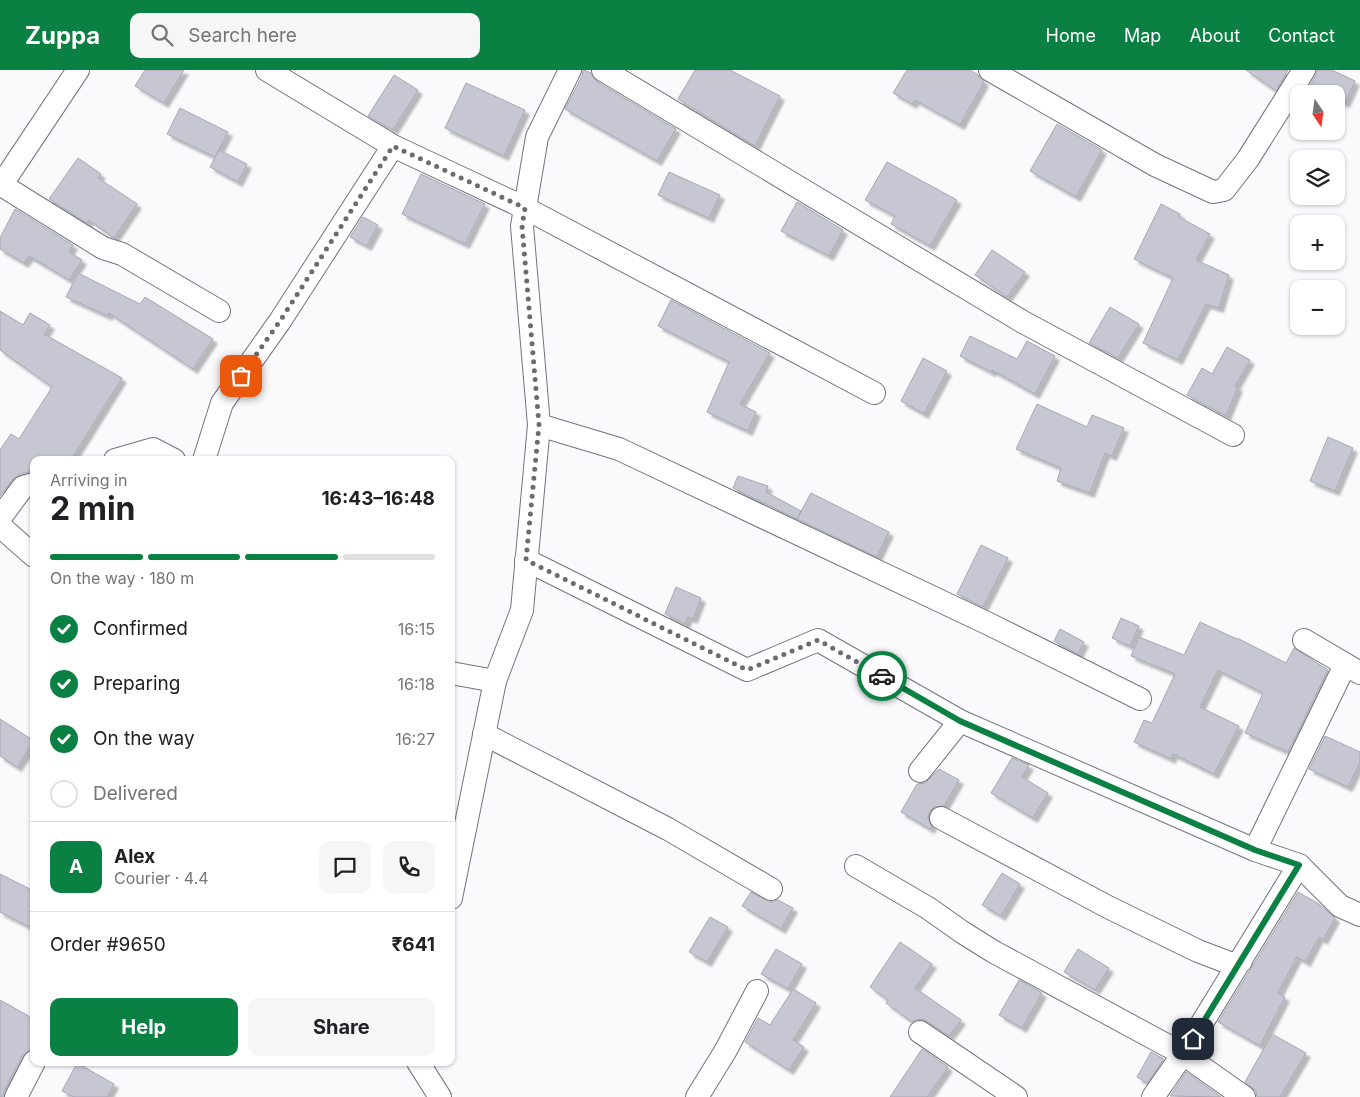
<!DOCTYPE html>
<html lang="en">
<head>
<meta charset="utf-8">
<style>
	:root { --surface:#fff; --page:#f6f6f6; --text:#202124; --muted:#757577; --line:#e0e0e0; --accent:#0b8043 }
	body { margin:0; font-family:Inter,sans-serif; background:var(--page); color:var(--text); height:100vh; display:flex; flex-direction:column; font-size:19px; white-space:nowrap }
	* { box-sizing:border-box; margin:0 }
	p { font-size:16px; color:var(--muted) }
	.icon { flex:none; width:28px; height:28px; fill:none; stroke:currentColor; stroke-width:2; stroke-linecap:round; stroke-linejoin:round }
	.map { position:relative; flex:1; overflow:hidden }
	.panel { position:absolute; left:30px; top:386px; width:425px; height:610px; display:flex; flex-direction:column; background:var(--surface); border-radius:10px; box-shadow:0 1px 4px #0004 }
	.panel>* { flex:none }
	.needle { width:32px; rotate:167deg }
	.buttons { position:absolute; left:1290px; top:15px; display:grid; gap:10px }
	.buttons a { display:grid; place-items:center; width:55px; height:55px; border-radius:10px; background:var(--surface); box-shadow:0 1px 4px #0004; font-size:25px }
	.pin { position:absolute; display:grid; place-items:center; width:42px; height:42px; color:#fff; margin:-21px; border-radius:10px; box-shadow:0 2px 8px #0006 }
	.courier { position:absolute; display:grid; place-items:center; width:50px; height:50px; margin:-25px; border:4px solid #0b8043; border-radius:50%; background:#fff; color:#222; box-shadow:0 1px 6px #0007 }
	.overview em { font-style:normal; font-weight:700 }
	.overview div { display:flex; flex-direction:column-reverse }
	.overview { display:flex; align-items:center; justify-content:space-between; height:85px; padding:0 20px }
	h1 { font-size:32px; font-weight:700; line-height:38px }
	.bar { display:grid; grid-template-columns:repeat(4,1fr); gap:8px 5px; align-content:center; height:60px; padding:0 20px }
	.bar i { height:6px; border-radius:4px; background:var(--line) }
	.bar .selected { background:var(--accent) }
	.bar p { grid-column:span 4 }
	.line { display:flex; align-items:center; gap:12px; padding:0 20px; border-top:1px solid var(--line) }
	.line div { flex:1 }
	.round { display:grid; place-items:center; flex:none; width:52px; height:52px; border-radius:10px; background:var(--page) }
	ol { padding:0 20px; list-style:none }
	li { display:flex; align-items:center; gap:15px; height:55px }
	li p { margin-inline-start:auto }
	li .icon { padding:5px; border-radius:50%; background:var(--accent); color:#fff; stroke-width:4 }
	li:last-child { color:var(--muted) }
	li i { width:28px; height:28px; border:2px solid var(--line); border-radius:50% }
	.primary-button { display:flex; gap:10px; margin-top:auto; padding:10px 20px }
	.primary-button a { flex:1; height:58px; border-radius:10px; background:var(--accent); color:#fff; font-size:20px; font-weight:700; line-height:58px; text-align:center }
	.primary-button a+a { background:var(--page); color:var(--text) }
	header { display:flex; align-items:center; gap:30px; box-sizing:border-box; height:70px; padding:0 25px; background:var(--accent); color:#fff }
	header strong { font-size:24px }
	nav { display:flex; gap:28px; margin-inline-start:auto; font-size:18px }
	.search { width:350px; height:45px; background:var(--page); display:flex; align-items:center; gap:12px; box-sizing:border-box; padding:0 18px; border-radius:10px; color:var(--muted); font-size:19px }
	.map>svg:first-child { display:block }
</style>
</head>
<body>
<header>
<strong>Zuppa</strong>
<div class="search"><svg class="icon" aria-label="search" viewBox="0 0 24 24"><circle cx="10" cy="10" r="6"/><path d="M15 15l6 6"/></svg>Search here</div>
<nav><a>Home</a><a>Map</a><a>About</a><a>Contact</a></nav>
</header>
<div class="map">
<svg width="1360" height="1027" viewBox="0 0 1360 1027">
	<defs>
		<filter id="shadow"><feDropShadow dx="4.5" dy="4.5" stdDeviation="1" flood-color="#0004"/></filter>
	</defs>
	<rect width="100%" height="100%" fill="#fafafd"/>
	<g fill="#c7c7d4" stroke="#a7a7b4" filter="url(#shadow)">
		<polygon points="145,0 184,0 164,33 135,16"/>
		<polygon points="583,0 591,3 596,11 676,59 657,91 565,39 582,6"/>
		<polygon points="695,0 730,0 780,26 755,76 678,29"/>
		<polygon points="907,0 970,0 978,5 984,12 960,55 915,30 912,34 893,23"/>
		<polygon points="1246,0 1288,0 1276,21"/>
		<polygon points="1317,0 1332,0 1355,11 1345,33 1336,29 1336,24 1324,24 1309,17 1315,7"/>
		<polygon points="394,5 418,20 393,60 368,46"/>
		<polygon points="466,13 525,40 504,86 445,58"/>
		<polygon points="180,38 228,62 215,87 167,64"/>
		<polygon points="1057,54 1102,80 1076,127 1030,101"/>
		<polygon points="219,80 247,94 238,112 210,97"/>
		<polygon points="78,88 101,104 98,108 137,134 114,168 89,150 87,153 49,129"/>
		<polygon points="887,92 957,130 930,176 891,154 895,146 865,130"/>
		<polygon points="669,102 720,125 709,148 658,125"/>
		<polygon points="421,104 485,134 465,174 402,144"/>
		<polygon points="797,132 843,160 829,186 781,161"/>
		<polygon points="1161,134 1180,144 1179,147 1210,164 1196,190 1229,205 1219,238 1206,234 1178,290 1143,273 1173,208 1134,189"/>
		<polygon points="15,139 73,175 69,182 82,190 69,210 29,186 24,193 0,179 0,168"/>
		<polygon points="363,147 378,155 367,176 350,167"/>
		<polygon points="992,180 1025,202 1007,227 975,205"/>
		<polygon points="78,203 140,234 145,227 213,269 193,299 109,243 108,246 66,227"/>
		<polygon points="671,230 770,283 740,334 756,342 748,361 707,342 729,292 658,256"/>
		<polygon points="1110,237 1139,254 1118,288 1089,273"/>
		<polygon points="0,241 23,255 30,243 50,255 44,264 122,308 71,390 34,390 34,395 29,402 20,404 13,409 0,426 0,380 11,364 19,369 52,317 0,280"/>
		<polygon points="970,266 1017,289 1027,271 1055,286 1035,324 992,300 991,302 960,286"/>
		<polygon points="1227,277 1250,290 1235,316 1238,317 1226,346 1187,325 1202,298 1212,304"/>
		<polygon points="923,288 947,301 924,344 901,331"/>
		<polygon points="1037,334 1087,357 1092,345 1124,358 1112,386 1105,383 1090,423 1057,411 1061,398 1016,379"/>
		<polygon points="1328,367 1353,378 1335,421 1310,411"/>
		<polygon points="738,406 768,416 766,422 801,441 797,449 733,418"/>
		<polygon points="811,423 889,462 877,487 797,449"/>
		<polygon points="981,475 1008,488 983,537 957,524"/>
		<polygon points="676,517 701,528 693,549 688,547 685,554 665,544"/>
		<polygon points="1121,548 1139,556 1130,576 1112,568"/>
		<polygon points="1200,552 1237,569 1237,568 1286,593 1294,578 1328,600 1288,682 1245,663 1263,623 1218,600 1200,637 1239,656 1214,704 1173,684 1171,689 1134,672 1144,650 1152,653 1175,604 1131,586 1139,567 1184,585"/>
		<polygon points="1060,559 1084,572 1078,584 1054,571"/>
		<polygon points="0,649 34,671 17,697 0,686"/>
		<polygon points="1325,666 1360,682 1360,692 1348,717 1309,699"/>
		<polygon points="1012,688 1029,695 1022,707 1048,723 1033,748 991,723"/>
		<polygon points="939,699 959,710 944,736 934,737 930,741 928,748 932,757 930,759 901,742 917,714 925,713"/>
		<polygon points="1002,803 1020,814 1001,846 982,835"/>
		<polygon points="0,804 34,821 34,859 0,842"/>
		<polygon points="751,822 770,832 778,830 793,838 781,859 742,836"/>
		<polygon points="1298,822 1319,834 1335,848 1323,870 1319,867 1306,892 1297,887 1278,923 1285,927 1260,976 1218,952"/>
		<polygon points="710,847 728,857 707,892 689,882"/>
		<polygon points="900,872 932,894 915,918 961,950 949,966 927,951 920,949 912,952 886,933 888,930 870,917"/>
		<polygon points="776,879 802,894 788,919 761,904"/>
		<polygon points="1078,879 1109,898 1095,920 1064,902"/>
		<polygon points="1019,910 1042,923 1022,958 999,945"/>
		<polygon points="793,919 816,933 793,970 804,977 789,1000 745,972 758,948 770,955"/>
		<polygon points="0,930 34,949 34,973 30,980 22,986 4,1021 3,1027 0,1027"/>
		<polygon points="1272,964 1306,983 1280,1027 1257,1027 1256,1021 1245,1012"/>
		<polygon points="922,979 948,997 927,1027 890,1027"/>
		<polygon points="1151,982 1164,989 1147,1013 1137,1007"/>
		<polygon points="77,993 114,1014 107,1027 74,1027 62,1021"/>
		<polygon points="1186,1002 1221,1027 1170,1026"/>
	</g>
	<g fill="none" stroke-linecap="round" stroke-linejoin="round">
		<g stroke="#73737f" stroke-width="24">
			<g id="street">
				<polyline points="267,0 393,76 525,138 874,323"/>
				<polyline points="603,0 1023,252 1233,365"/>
				<polyline points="990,0 1155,95 1213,122 1224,120 1248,89 1304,0"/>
				<polyline points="0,114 103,178 122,184 219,241"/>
				<polyline points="2,114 78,0"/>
				<polyline points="539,355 619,379 991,555 1140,629"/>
				<polyline points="115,390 153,379 174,390"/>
				<polyline points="204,390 222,333 280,251 393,76"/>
				<polyline points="0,448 23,417 34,414"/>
				<polyline points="0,456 34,486"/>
				<polyline points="526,490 747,600 818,570 960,651 1255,780"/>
				<polyline points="1304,570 1360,603"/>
				<polyline points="1345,595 1255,780 1299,795 1340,836 1360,845"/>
				<polyline points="451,603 495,611"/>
				<polyline points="484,664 668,759 771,819"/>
				<polyline points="920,701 960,651"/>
				<polyline points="941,748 1108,837 1198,881 1232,894 1241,891"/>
				<polyline points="856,796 928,838 962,862 994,882 1183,984 1244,1027"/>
				<polyline points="451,828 495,611 522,540 539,355 522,156 537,67 570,0"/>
				<polyline points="920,962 1016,1027"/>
				<polyline points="418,992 440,1027"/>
				<polyline points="16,1027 34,992"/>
				<polyline points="697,1027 726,980 757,921"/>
				<polyline points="1153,1027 1183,984 1299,795"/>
			</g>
		</g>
		<use href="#street" stroke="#fff" stroke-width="22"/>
	</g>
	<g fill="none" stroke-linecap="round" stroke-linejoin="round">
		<polyline stroke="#6c6c70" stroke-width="5" stroke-dasharray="0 9" points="241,306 280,251 393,76 525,138 522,156 539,355 526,490 747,600 818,570 882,606"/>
		<polyline stroke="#0b8043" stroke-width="6" points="882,606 960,651 1255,780 1299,795 1193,969"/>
	</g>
</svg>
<div class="buttons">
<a><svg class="needle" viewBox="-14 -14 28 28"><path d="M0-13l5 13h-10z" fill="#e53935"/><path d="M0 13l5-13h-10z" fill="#757577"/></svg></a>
<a><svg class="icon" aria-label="layers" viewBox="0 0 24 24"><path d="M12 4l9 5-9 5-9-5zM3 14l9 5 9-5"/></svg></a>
<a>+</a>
<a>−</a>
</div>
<div class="pin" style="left:241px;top:306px;background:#ea580c"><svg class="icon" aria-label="bag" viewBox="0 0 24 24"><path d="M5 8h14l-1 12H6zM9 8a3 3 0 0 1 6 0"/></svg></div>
<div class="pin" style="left:1193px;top:969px;background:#1f2937"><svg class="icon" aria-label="home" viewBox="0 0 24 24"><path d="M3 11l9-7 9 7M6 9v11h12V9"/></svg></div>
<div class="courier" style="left:882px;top:606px"><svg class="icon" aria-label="car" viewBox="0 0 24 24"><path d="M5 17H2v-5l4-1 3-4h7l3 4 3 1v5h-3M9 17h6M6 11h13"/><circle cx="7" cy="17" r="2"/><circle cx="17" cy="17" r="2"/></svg></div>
<section class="panel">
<div class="overview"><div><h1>2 min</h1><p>Arriving in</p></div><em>16:43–16:48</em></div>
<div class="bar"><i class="selected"></i><i class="selected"></i><i class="selected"></i><i></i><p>On the way · 180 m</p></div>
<ol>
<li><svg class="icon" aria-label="check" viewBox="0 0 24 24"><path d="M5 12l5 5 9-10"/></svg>Confirmed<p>16:15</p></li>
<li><svg class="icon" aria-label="check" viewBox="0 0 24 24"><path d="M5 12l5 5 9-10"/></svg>Preparing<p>16:18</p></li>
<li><svg class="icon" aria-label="check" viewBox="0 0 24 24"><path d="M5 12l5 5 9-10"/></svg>On the way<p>16:27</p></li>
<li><i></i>Delivered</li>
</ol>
<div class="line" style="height:90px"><b class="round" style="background:var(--accent);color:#fff">A</b><div><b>Alex</b><p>Courier · 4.4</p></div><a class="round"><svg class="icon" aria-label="chat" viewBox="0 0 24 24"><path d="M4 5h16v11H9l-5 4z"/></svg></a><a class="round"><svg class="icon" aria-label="phone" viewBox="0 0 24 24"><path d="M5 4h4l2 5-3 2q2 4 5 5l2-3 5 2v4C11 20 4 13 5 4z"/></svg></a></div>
<div class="line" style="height:65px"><div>Order #9650</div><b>₹641</b></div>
<div class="primary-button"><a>Help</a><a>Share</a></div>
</section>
</div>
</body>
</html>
